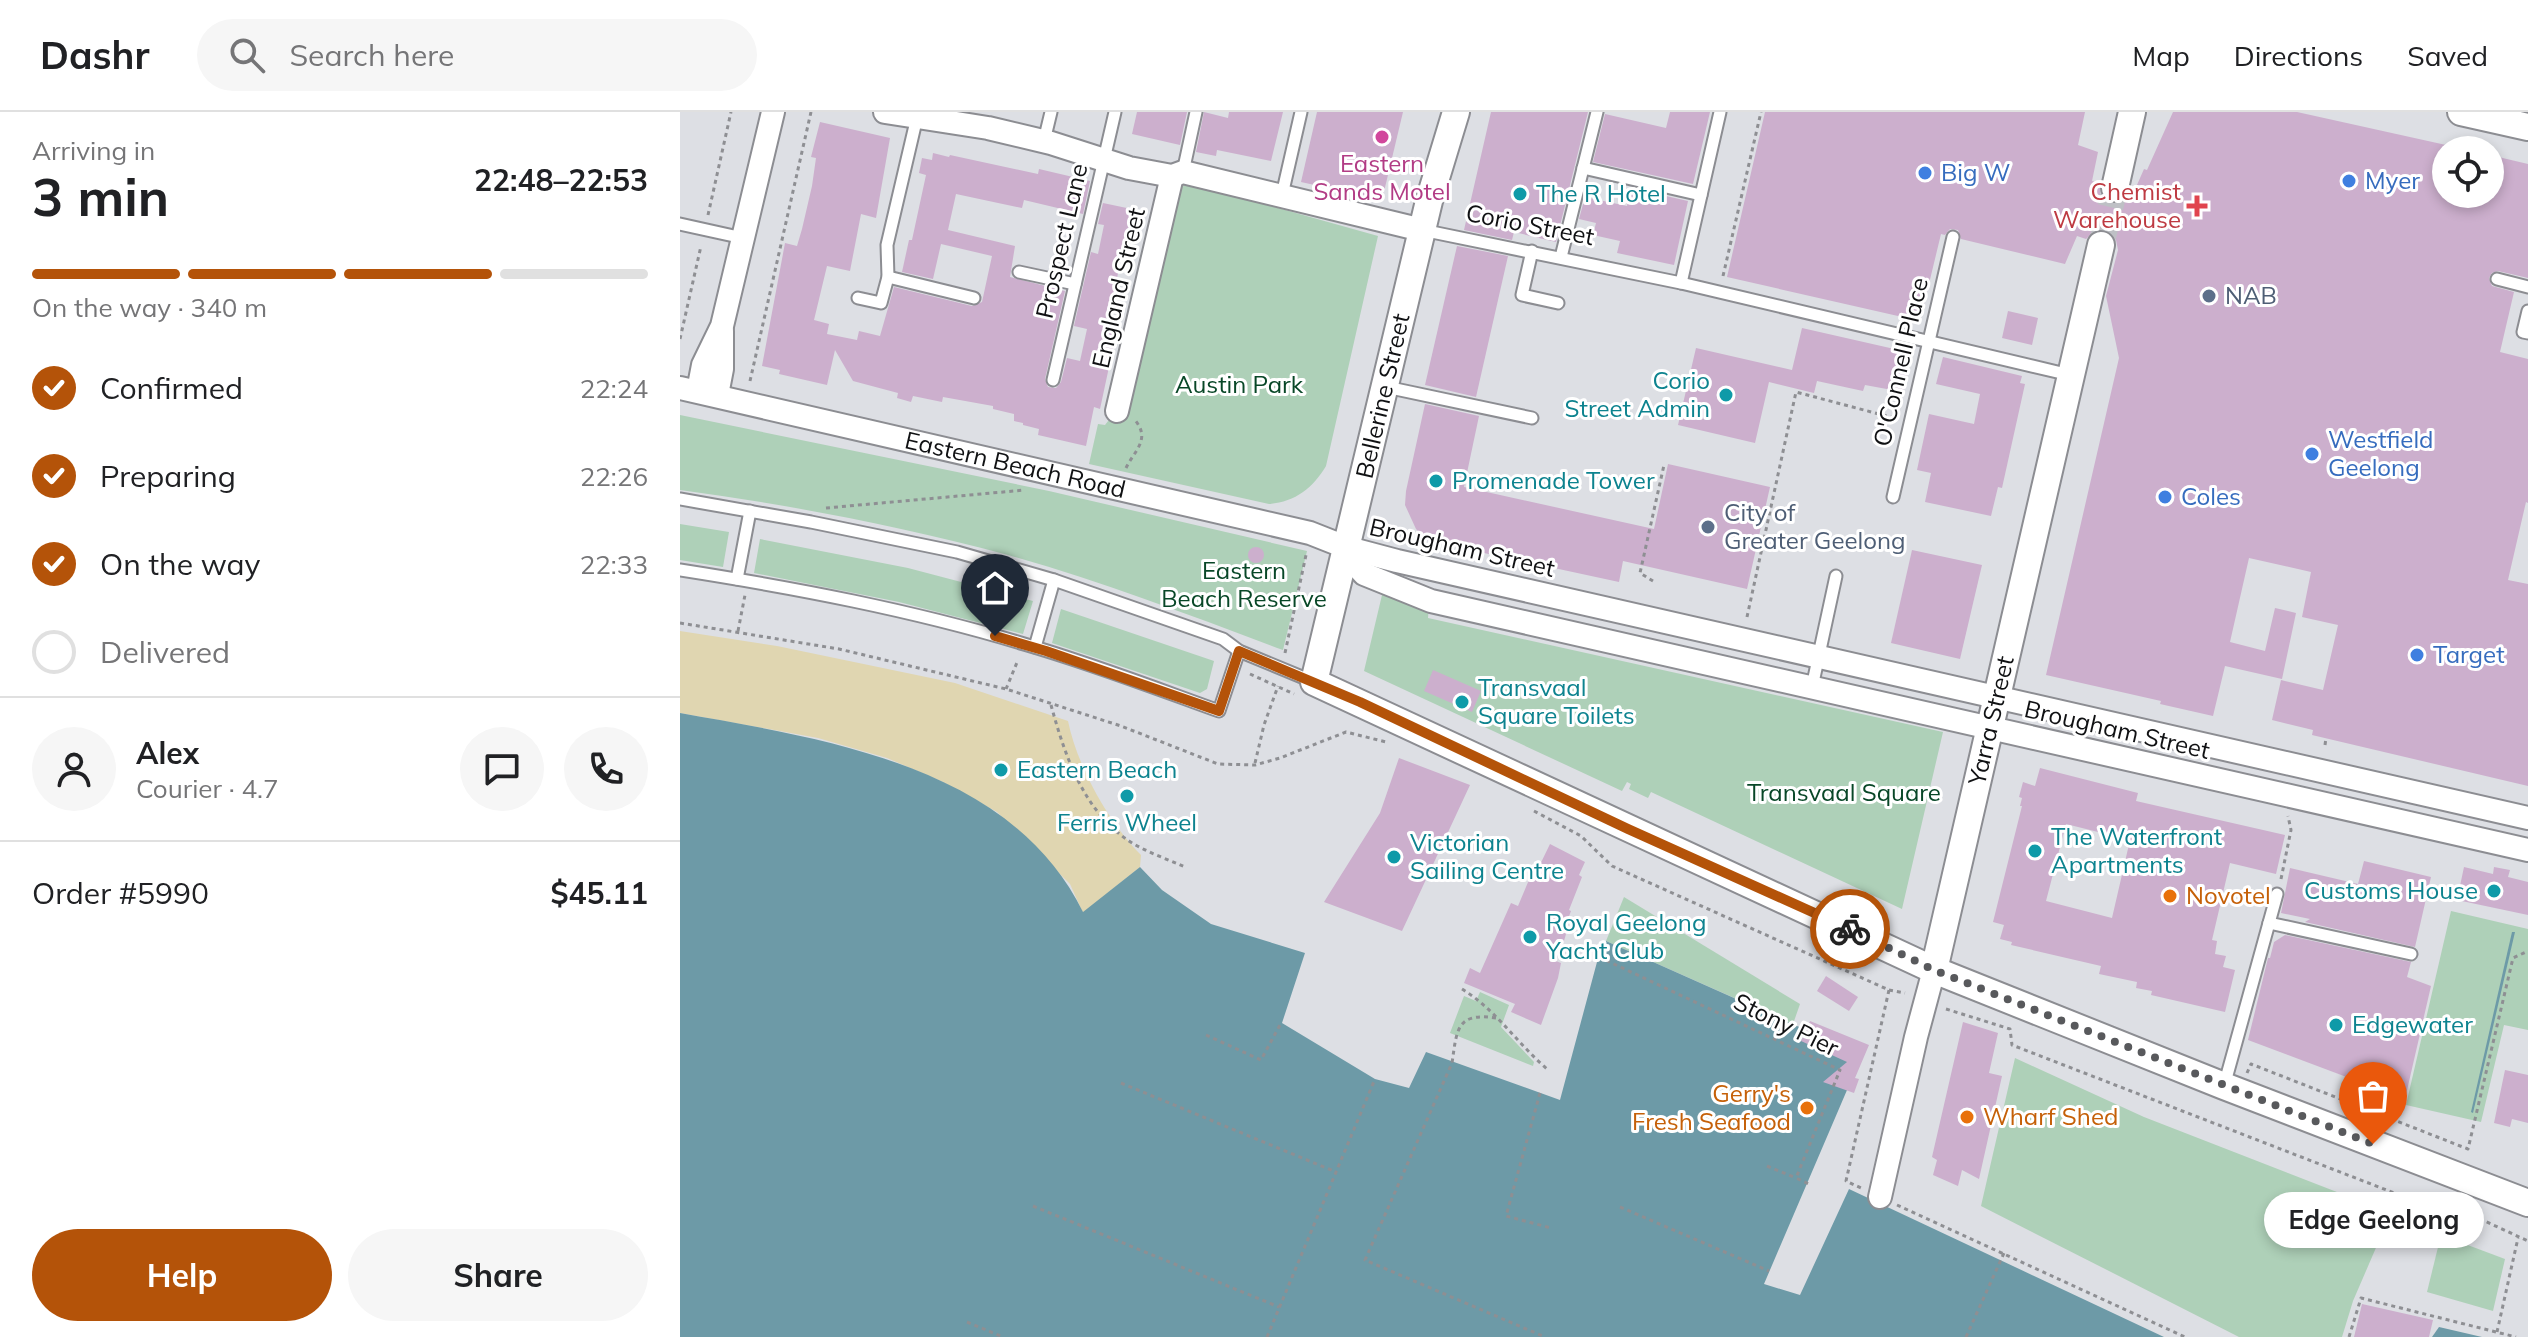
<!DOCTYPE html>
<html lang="en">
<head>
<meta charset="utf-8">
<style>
	:root { --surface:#fff; --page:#f6f6f6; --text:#202124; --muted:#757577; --line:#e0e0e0; --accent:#b45309 }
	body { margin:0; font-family:Mulish,sans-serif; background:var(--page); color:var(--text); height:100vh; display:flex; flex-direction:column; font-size:30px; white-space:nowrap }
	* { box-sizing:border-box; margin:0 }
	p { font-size:26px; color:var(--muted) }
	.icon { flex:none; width:44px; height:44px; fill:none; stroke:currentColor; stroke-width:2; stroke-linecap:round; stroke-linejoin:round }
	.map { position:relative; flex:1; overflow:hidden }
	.drawer { display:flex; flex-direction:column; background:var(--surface); width:680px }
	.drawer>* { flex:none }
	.controls { position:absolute; left:1752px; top:24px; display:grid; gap:16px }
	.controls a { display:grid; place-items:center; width:72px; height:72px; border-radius:50%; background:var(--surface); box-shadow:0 4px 12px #0003; font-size:40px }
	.pin { position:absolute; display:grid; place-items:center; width:68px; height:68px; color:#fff; margin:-82px -34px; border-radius:50% 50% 50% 0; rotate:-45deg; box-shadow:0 0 8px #0007 }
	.pin .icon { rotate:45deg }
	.courier { position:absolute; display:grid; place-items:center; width:80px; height:80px; margin:-40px; border:6px solid #b45309; border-radius:50%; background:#fff; color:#222; box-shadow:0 2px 10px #0007 }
	.bubble { position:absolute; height:56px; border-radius:28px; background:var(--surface); box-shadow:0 4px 12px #0003; font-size:26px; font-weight:700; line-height:56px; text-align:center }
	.summary em { font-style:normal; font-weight:700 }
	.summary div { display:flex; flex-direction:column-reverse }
	.summary { display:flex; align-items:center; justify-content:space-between; height:136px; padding:0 32px }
	h1 { font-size:52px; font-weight:700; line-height:60px }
	.bar { display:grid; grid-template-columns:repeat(4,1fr); gap:12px 8px; align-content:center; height:96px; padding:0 32px }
	.bar i { height:10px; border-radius:6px; background:var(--line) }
	.bar .current { background:var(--accent) }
	.bar p { grid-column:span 4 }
	.line { display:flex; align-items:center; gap:20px; padding:0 32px; border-top:2px solid var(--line) }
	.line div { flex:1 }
	.round { display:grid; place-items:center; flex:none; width:84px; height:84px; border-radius:42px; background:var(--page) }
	ol { padding:0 32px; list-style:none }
	li { display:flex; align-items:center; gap:24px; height:88px }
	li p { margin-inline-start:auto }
	li .icon { padding:8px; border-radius:50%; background:var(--accent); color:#fff; stroke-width:4 }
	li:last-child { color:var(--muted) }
	li i { width:44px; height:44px; border:4px solid var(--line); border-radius:50% }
	.button { display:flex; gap:16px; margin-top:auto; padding:16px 32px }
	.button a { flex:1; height:92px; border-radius:48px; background:var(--accent); color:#fff; font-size:32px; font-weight:700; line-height:92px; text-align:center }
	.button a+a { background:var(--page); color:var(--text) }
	header { display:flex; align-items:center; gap:48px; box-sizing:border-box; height:112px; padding:0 40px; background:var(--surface); border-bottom:2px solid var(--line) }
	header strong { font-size:38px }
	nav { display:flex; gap:44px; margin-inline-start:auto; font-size:28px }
	.search { width:560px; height:72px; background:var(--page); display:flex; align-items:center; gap:20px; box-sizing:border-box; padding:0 28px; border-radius:44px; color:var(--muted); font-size:30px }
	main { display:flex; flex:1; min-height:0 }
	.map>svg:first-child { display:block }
</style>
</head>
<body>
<header>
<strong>Dashr</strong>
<div class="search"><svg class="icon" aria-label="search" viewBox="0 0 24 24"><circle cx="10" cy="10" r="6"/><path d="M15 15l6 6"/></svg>Search here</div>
<nav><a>Map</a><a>Directions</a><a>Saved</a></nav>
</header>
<main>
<section class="drawer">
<div class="summary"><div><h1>3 min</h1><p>Arriving in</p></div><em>22:48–22:53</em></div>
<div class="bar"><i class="current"></i><i class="current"></i><i class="current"></i><i></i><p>On the way · 340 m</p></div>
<ol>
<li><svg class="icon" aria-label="check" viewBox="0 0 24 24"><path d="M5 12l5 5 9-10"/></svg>Confirmed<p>22:24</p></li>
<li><svg class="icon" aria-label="check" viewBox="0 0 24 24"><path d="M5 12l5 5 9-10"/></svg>Preparing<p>22:26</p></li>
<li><svg class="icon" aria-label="check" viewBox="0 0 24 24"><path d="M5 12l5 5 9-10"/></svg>On the way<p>22:33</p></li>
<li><i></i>Delivered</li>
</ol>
<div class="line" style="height:144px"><a class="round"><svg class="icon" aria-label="person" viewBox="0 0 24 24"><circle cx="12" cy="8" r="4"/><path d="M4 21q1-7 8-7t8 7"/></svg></a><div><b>Alex</b><p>Courier · 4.7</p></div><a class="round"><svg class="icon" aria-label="chat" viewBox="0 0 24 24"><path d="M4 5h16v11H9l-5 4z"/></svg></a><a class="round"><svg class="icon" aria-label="phone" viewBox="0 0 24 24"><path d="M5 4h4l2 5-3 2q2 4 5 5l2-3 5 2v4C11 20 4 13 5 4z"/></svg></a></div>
<div class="line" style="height:104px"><div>Order #5990</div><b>$45.11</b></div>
<div class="button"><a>Help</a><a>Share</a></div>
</section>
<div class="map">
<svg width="1848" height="1225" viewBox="0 0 1848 1225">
	<rect width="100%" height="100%" fill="#dddfe4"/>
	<g fill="#aed0b8">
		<path d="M508,71l190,53 -52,230c-13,22 -31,36 -57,38l-180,-40 9,-40 7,1 7,-9 16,-5 54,-224z"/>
		<path d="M0,303l369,76 258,60 -24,99c-91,-34 -182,-69 -275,-95 -108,-29 -217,-50 -328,-65z"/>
		<polygon points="0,412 49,420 43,455 0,448"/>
		<polygon points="80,427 228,456 353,489 343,522 219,490 74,461"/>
		<polygon points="702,483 749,493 748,506 1263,620 1222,797 971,680 968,686 949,677 951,672 947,670 942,679 684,559"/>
		<polygon points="381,497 534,549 527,577 520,581 372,531"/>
		<polygon points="944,785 1120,892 1113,912 926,829"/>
		<polygon points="1771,799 1848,817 1848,918 1824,913 1801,1010 1726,993"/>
		<polygon points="800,880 829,893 821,915 854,950 853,954 770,921 784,884 796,889"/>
		<polygon points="1335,946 1464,1005 1711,1101 1673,1189 1662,1225 1559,1225 1301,1094"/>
		<polygon points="1761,1123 1825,1147 1813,1199 1747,1180"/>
	</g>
	<path fill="#e0d6b1" d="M0,519l97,15 178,37 113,38c9,45 41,102 73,134l-1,12 -57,46 -13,-29 -73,-72 -54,-30 -56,-24 -69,-20 -138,-25z"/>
	<g fill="#6d9aa7">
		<path d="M0,601c144,26 331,52 403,199l57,-45 22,23 49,34 94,29 -23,70 93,56 34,9 17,-36 134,48 37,-138 9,-21 256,114 -98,229 36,11 49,-106 315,148h-1484z"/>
		<polygon points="1832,820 1835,820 1793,1001 1791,1000"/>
		<polygon points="1759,1215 1802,1225 1752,1225"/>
	</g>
	<g fill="#ccafcd" fill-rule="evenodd">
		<polygon points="457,0 507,0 500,33 452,22"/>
		<polygon points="524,0 548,6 549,0 603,0 591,49 537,38 536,44 516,40"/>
		<polygon points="637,0 723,0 702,88 621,70"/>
		<polygon points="811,0 908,0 876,130 834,120 832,128 784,118"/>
		<polygon points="990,0 1030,0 1013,72 913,50 925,2 986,16"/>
		<polygon points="1085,0 1405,0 1398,33 1418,40 1412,69 1420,71 1420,82 1425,88 1432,92 1440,91 1450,81 1453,82 1464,57 1467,58 1493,0 1617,0 1766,33 1766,82 1810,82 1810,43 1848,52 1848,166 1818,159 1812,161 1809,166 1812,174 1834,180 1820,240 1848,247 1848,391 1846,390 1828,468 1848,472 1848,674 1632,623 1633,618 1592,608 1601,568 1643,578 1658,513 1622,505 1631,460 1569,446 1550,530 1585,539 1595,496 1616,501 1602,567 1545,554 1533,604 1480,592 1481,589 1366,563 1439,246 1426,184 1438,138 1436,128 1431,121 1424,117 1416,118 1406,127 1397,124 1385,152 1281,127 1278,118 1270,117 1265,123 1261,122 1240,209 1047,165"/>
		<polygon points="140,10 210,26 196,106 181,102 170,159 147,154 134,208 149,212 147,222 177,228 179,219 200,224 214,175 292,194 302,190 312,144 261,132 253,167 222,160 229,128 232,128 246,63 239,61 242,46 252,48 253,41 269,45 270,43 358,62 359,57 410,69 403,102 344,88 342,96 276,82 268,118 335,134 330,165 385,179 365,267 368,275 376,276 381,270 387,246 400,249 407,217 394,214 411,140 418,142 424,113 418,112 423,91 461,99 454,123 451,122 446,148 441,147 428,209 438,213 420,297 414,295 406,334 358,323 359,317 343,313 343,311 334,309 334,302 313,297 313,294 263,285 262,290 233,284 231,290 217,286 218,281 173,269 155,238 147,273 99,262 100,258 82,254 105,131 117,134 122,117 132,74 136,46 131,45"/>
		<polygon points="951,76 1008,89 994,153 937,141 940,129 913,123 916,111 899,107 905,85 947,94"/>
		<polygon points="777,134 828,144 796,285 745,273"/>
		<polygon points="1328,199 1358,206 1352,233 1322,226"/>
		<polygon points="1122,216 1232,241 1223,280 1185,273 1183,279 1137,269 1134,281 1089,270 1075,331 998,313 1016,236 1112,258"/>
		<polygon points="1263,245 1342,264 1340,271 1345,272 1322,376 1318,375 1311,404 1245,390 1251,361 1237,358 1249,302 1294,312 1300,282 1256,272"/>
		<polygon points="745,292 799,304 784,375 974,417 988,352 1090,375 1067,477 943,449 939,470 748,429 736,417 725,393 726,379"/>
		<circle cx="576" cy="443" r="8"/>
		<polygon points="1232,438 1302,453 1280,547 1211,531"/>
		<polygon points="753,558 801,579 792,600 744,579"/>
		<polygon points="719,646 790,673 722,819 644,790 700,701"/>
		<path d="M1360,656l98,25 -2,8 149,34 -9,39 -46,-11 -18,77 5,1 -2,13 11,2 -3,11 12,3 -10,42 -74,-17 1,-4 -16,-3 1,-6 -38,-8 2,-8 -90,-21 1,-3 -12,-3 4,-14 -11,-3 29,-116h-2l2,-8 -3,-1 4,-15 12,4zM1386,712l64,16 -18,78 -66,-17z"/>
		<polygon points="870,732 905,750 899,763 902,765 889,798 891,799 888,807 890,808 884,829 876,849 881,851 878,866 861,913 831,900 835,892 784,871 790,856 800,861 831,791 838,794 851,763 854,765"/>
		<polygon points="1684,749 1751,765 1735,835 1625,810 1630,807 1601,801 1610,756 1678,772"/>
		<polygon points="1784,755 1813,762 1814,755 1830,758 1828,765 1848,770 1848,803 1777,788"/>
		<polygon points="1605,823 1731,850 1727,865 1751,874 1725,987 1568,928 1588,846 1590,846 1594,830"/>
		<polygon points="1146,864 1178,885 1169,899 1137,879"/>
		<polygon points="1130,909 1189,933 1175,966 1179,967 1174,981 1143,970 1167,950 1121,929"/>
		<polygon points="1283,910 1318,921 1309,961 1322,964 1299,1067 1282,1058 1278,1074 1253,1063 1257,1048 1252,1045"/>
		<polygon points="1825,958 1848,963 1848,1011 1832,1007 1830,1015 1814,1011"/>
		<polygon points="1682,1192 1753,1208 1749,1225 1674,1225"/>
	</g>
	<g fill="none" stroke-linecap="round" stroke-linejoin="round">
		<polyline stroke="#bec0c5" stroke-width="26" stroke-dasharray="26 13" stroke-linecap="butt" points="1421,133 1435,76"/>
		<g stroke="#8c8d92" stroke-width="15">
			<g id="service">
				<polyline points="364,29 371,0"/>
				<polyline points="903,56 1021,83"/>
				<polyline points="503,60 516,0"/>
				<polyline points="602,83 621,0"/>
				<polyline points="0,112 63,126"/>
				<polyline points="742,118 1001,171 1390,263"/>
				<polyline points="852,139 842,183 878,191"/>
				<polyline points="881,145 917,0"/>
				<polyline points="339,160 395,172"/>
				<polyline points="208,165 294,186"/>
				<polyline points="1817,167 1848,175"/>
				<polyline points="1001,171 1040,0"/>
				<polyline points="178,186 201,191 208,165 207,133 237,5"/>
				<polyline points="1848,199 1843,220 1848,221"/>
				<polyline points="373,268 435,0"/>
				<polyline points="706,275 852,306"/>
				<polyline points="1213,385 1273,125"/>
				<polyline points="0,387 131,410 277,440 374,468 543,527 559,539 634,570"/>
				<path d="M0,458c115,18 232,40 344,74 66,19 131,44 195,67l20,-60"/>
				<polyline points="57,467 70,399"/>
				<polyline points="355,535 374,468"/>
				<polyline points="1132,575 1156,464"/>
				<polyline points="1589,811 1731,842"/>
				<polyline points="1544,974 1597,782"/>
			</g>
		</g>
		<g stroke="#8c8d92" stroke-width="26">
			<g id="minor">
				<polyline points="205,0 308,16 371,31 449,56 492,64 503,60 742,118"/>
				<path id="s1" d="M0,276l630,145 38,15 49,13 1131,257"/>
				<polyline points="18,279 23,253 42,214 93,0"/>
				<polyline points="37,283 42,257 42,219"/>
				<polyline points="437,299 492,64"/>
				<polyline points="668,436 675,452 684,462 751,489 1848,738"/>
				<polyline points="1200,1085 1236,925 1254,858"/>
			</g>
		</g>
		<g stroke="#8c8d92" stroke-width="30">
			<g id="tertiary">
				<polyline points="776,0 749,89 634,570 1254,858 1544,974 1848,1091"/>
				<polyline points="1781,0 1848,15"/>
				<polyline points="1435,76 1452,0"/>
				<path id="s2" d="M1254,858l167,-725"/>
			</g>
		</g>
		<g stroke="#8e8f93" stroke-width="3" stroke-dasharray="4 4" stroke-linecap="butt">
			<polyline points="28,103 51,0"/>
			<polyline points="1043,164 1081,0"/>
			<polyline points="0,227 21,134"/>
			<polyline points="70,269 131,0"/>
			<path d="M446,356c8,-17 26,-29 8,-49"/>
			<polyline points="146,396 345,378"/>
			<polyline points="973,469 960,461 984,353"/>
			<polyline points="1067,505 1116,280 1214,306"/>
			<polyline points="0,511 159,537 326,577 441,614 538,652 575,653 600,646 666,620 706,630"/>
			<polyline points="58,519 65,483"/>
			<polyline points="605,541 626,443"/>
			<polyline points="570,562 614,582"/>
			<polyline points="326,577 338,548"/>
			<path d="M371,593c14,51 32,105 78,136 17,11 38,18 56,26"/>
			<polyline points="1645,633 1646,626"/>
			<polyline points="575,651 584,613 598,574"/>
			<polyline points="854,699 901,724 932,754 1209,878 1166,1069 1181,1076"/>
			<polyline points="1601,767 1611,718 1608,704"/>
			<polyline points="919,845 1160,958 1116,1066 1129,1072"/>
			<path d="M782,877c33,20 55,54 85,80"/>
			<polyline points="1209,878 1225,881"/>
			<polyline points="1266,897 1330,917 1332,933 1784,1108 1796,1105 1848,1129"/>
			<path d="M816,906c-40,-6 -39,12 -44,45l-87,197 180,77"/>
			<polyline points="526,923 581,948 601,911"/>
			<polyline points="1567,961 1571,952 1788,1037 1833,846 1848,839"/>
			<polyline points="441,971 656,1060"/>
			<polyline points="860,981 826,1104 871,1116"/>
			<polyline points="1087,1054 1116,1066"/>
			<polyline points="1217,1093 1505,1225"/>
			<polyline points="353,1094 599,1195"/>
			<polyline points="940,1095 1089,1159"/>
			<polyline points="287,1210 323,1225"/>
			<polyline points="1817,1220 1838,1126"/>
			<polyline points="587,1225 695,967"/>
			<polyline points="1286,1225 1324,1141"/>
			<polyline points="1669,1225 1681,1186 1836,1225"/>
		</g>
		<use href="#service" stroke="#fff" stroke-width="11"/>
		<use href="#minor" stroke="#fff" stroke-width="22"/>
		<use href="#tertiary" stroke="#fff" stroke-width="26"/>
	</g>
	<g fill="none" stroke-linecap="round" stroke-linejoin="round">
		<polyline stroke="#58595c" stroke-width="8" stroke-dasharray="0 14.4" points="1170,817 1254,858 1693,1032"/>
		<polyline stroke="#b45309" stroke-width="10" points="315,524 366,539 539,599 559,539 680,590 948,717 1170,817"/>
	</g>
	<circle fill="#d1479c" stroke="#fff" stroke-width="3" cx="702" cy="25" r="8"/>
	<g fill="#3f7fe0" stroke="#fff" stroke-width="3">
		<circle cx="1245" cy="61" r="8"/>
		<circle cx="1669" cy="69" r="8"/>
		<circle cx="1632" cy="342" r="8"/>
		<circle cx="1485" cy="385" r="8"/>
		<circle cx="1737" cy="543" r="8"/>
	</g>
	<g fill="#0f9aa8" stroke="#fff" stroke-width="3">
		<circle cx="840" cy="82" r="8"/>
		<circle cx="1046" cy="283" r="8"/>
		<circle cx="756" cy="369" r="8"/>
		<circle cx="782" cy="590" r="8"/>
		<circle cx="321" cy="658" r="8"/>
		<circle cx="447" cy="684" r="8"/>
		<circle cx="1355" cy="739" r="8"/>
		<circle cx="714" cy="745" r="8"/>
		<circle cx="1814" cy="779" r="8"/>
		<circle cx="850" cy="825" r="8"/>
		<circle cx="1656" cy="913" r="8"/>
	</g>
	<path fill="#e0444e" stroke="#fff" stroke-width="3" d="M1513 82h8v8h8v8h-8v8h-8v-8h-8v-8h8z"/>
	<g fill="#5c6f8a" stroke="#fff" stroke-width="3">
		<circle cx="1529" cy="184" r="8"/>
		<circle cx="1028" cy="415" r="8"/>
	</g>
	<g fill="#e8710a" stroke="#fff" stroke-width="3">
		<circle cx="1490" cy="784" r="8"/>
		<circle cx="1127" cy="996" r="8"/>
		<circle cx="1287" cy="1005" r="8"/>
	</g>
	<g text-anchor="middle" stroke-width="6" stroke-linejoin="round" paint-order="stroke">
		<g font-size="24" fill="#b23c85" stroke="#fff">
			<text x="702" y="60">Eastern<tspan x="702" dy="28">Sands Motel</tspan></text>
		</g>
		<g font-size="24" fill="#366cbe" stroke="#fff" text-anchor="start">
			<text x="1261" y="69">Big W</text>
			<text x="1685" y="77">Myer</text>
			<text x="1648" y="336">Westfield<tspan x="1648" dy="28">Geelong</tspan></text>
			<text x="1501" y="393">Coles</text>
			<text x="1753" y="551">Target</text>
		</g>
		<g font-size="24" fill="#be3a42" stroke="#fff" text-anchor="end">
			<text x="1501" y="88">Chemist<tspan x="1501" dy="28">Warehouse</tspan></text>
		</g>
		<g font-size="24" fill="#0d838f" stroke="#fff" text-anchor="start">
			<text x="856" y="90">The R Hotel</text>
			<text x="1030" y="277" text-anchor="end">Corio<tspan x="1030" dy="28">Street Admin</tspan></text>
			<text x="772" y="377">Promenade Tower</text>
			<text x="798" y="584">Transvaal<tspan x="798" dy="28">Square Toilets</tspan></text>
			<text x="337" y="666">Eastern Beach</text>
			<text x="447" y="719" text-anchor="middle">Ferris Wheel</text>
			<text x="1371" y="733">The Waterfront<tspan x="1371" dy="28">Apartments</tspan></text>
			<text x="730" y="739">Victorian<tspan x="730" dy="28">Sailing Centre</tspan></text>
			<text x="1798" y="787" text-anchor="end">Customs House</text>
			<text x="866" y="819">Royal Geelong<tspan x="866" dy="28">Yacht Club</tspan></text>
			<text x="1672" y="921">Edgewater</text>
		</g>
		<g font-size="24" fill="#101113" stroke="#fff">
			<text transform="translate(850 113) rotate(11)" y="8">Corio Street</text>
			<text transform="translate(382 129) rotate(-77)" y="8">Prospect Lane</text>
			<text transform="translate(439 176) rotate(-77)" y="8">England Street</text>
			<text transform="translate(1221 250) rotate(-77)" y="8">O'Connell Place</text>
			<text transform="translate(703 284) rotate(-77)" y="8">Bellerine Street</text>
			<text dy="8" stroke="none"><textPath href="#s1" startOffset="344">Eastern Beach Road</textPath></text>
			<text transform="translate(782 436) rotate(13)" y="8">Brougham Street</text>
			<text dy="8" stroke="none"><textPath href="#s2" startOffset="256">Yarra Street</textPath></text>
			<text transform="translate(1437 618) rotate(13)" y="8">Brougham Street</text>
			<text transform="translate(1106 913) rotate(26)" y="8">Stony Pier</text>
		</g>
		<g font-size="24" fill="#4e5e75" stroke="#fff" text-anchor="start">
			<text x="1545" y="192">NAB</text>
			<text x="1044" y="409">City of<tspan x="1044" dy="28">Greater Geelong</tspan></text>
		</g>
		<g font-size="24" fill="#084727" stroke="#fff">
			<text x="559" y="281">Austin Park</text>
			<text x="564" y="467">Eastern<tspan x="564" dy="28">Beach Reserve</tspan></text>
			<text x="1164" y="689">Transvaal Square</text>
		</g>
		<g font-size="24" fill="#c56008" stroke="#fff" text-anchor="start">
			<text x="1506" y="792">Novotel</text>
			<text x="1111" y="990" text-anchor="end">Gerry's<tspan x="1111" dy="28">Fresh Seafood</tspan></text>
			<text x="1303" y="1013">Wharf Shed</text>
		</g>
	</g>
</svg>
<div class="controls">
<a><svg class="icon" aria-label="locate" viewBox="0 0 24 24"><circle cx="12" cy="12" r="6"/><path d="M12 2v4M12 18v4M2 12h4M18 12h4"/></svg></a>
</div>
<div class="pin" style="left:1693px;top:1032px;background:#ea580c"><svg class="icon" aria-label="bag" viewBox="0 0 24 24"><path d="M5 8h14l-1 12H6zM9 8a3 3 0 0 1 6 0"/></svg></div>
<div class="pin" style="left:315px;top:524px;background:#1f2937"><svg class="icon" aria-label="home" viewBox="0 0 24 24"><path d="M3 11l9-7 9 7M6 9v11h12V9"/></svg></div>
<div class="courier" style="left:1170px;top:817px"><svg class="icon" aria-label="bike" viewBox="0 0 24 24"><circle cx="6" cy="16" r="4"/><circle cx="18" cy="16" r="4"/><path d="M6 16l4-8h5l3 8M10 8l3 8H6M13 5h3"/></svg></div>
<div class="bubble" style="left:1584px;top:1080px;width:220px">Edge Geelong</div>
</div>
</main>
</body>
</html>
